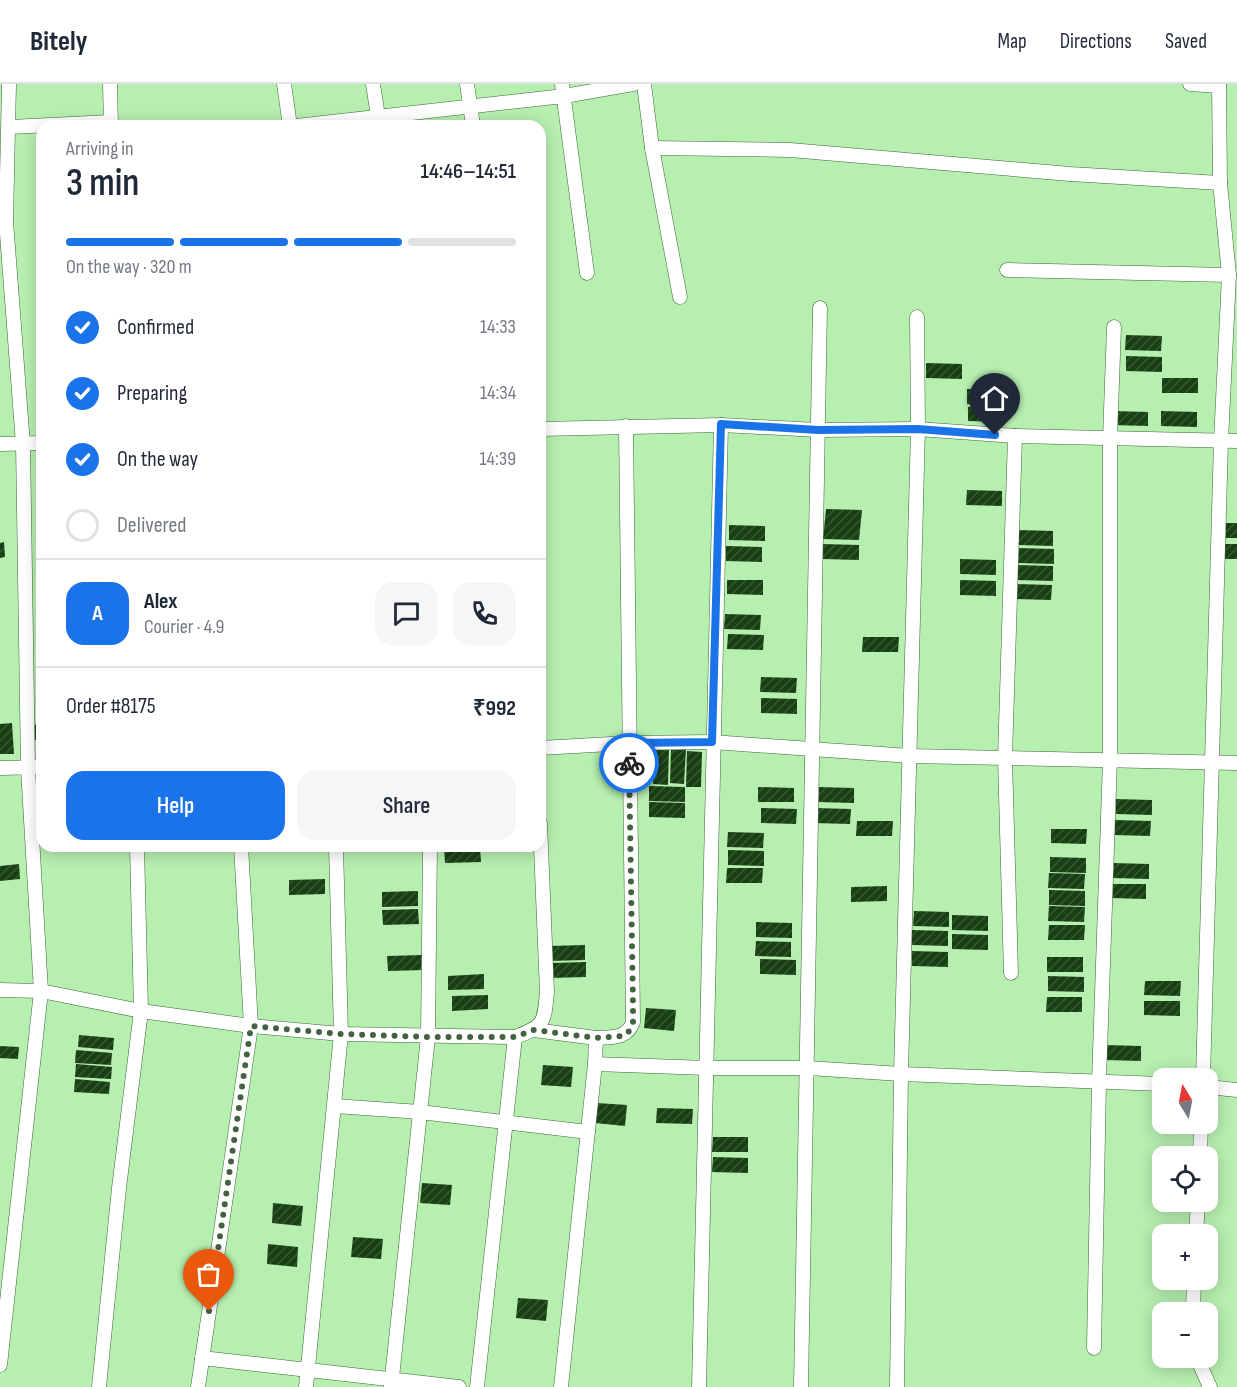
<!DOCTYPE html>
<html lang="en">
<head>
<meta charset="utf-8">
<style>
	:root { --surface:#fff; --page:#f6f6f7; --text:#1f2937; --muted:#747a83; --line:#e0e1e3; --accent:#1a73e8 }
	body { margin:0; font-family:"Sofia Sans Condensed",sans-serif; background:var(--page); color:var(--text); height:100vh; display:flex; flex-direction:column; font-size:22px; white-space:nowrap }
	* { box-sizing:border-box; margin:0 }
	p { font-size:20px; color:var(--muted) }
	.icon { flex:none; width:33px; height:33px; fill:none; stroke:currentColor; stroke-width:2; stroke-linecap:round; stroke-linejoin:round }
	.map { position:relative; flex:1; overflow:hidden }
	.sheet { position:absolute; left:36px; top:36px; width:510px; height:732px; display:flex; flex-direction:column; background:var(--surface); border-radius:18px; box-shadow:0 3px 15px #0003 }
	.sheet>* { flex:none }
	.needle { width:39px; rotate:350deg }
	.tools { position:absolute; left:1152px; top:984px; display:grid; gap:12px }
	.tools a { display:grid; place-items:center; width:66px; height:66px; border-radius:12px; background:var(--surface); box-shadow:0 3px 15px #0003; font-size:30px }
	.pin { position:absolute; display:grid; place-items:center; width:51px; height:51px; color:#fff; margin:-62px -26px; border-radius:50% 50% 50% 0; rotate:-45deg; box-shadow:0 0 6px #0007 }
	.pin .icon { rotate:45deg }
	.courier { position:absolute; display:grid; place-items:center; width:60px; height:60px; margin:-30px; border:4px solid #1a73e8; border-radius:50%; background:#fff; color:#222; box-shadow:0 2px 8px #0007 }
	.overview em { font-style:normal; font-weight:600 }
	.overview div { display:flex; flex-direction:column-reverse }
	.overview { display:flex; align-items:center; justify-content:space-between; height:102px; padding:0 30px }
	h1 { font-size:39px; font-weight:600; line-height:45px }
	.bar { display:grid; grid-template-columns:repeat(4,1fr); gap:9px 6px; align-content:center; height:72px; padding:0 30px }
	.bar i { height:8px; border-radius:4px; background:var(--line) }
	.bar .active { background:var(--accent) }
	.bar p { grid-column:span 4 }
	.line { display:flex; align-items:center; gap:15px; padding:0 30px; border-top:2px solid var(--line) }
	.line div { flex:1 }
	.round { display:grid; place-items:center; flex:none; width:63px; height:63px; border-radius:18px; background:var(--page) }
	ol { padding:0 30px; list-style:none }
	li { display:flex; align-items:center; gap:18px; height:66px }
	li p { margin-inline-start:auto }
	li .icon { padding:6px; border-radius:50%; background:var(--accent); color:#fff; stroke-width:4 }
	li:last-child { color:var(--muted) }
	li i { width:33px; height:33px; border:3px solid var(--line); border-radius:50% }
	.cta { display:flex; gap:12px; margin-top:auto; padding:12px 30px }
	.cta a { flex:1; height:69px; border-radius:18px; background:var(--accent); color:#fff; font-size:24px; font-weight:600; line-height:69px; text-align:center }
	.cta a+a { background:var(--page); color:var(--text) }
	header { display:flex; align-items:center; gap:36px; box-sizing:border-box; height:84px; padding:0 30px; background:var(--surface); border-bottom:2px solid var(--line) }
	header strong { font-size:28px }
	nav { display:flex; gap:33px; margin-inline-start:auto; font-size:21px }
	.map>svg:first-child { display:block }
</style>
</head>
<body>
<header>
<strong>Bitely</strong>
<nav><a>Map</a><a>Directions</a><a>Saved</a></nav>
</header>
<div class="map">
<svg width="1237" height="1303" viewBox="0 0 1237 1303">
	<defs>
		<pattern id="building-hatch" width="6" height="6" patternUnits="userSpaceOnUse" patternTransform="scale(1.5)"><rect width="6" height="6" fill="#194014"/><path d="M-1 1l2-2M0 6l6-6M5 7l2-2" fill="none" stroke="#385834"/></pattern>
	</defs>
	<rect width="100%" height="100%" fill="#b7efb0"/>
	<g fill="url(#building-hatch)">
		<polygon points="1126,251 1162,252 1161,267 1125,266"/>
		<polygon points="1126,272 1162,273 1162,288 1126,287"/>
		<polygon points="926,279 962,280 962,295 926,294"/>
		<rect x="1162" y="294" width="36" height="15"/>
		<polygon points="967,305 1003,306 1002,321 967,320"/>
		<polygon points="968,323 1004,323 1003,338 968,337"/>
		<polygon points="1112,327 1148,328 1148,342 1112,341"/>
		<polygon points="1161,327 1197,328 1197,343 1161,342"/>
		<polygon points="967,406 1002,407 1002,422 966,421"/>
		<polygon points="826,425 862,426 859,456 823,455"/>
		<rect x="1226" y="439" width="11" height="15"/>
		<polygon points="729,441 765,442 765,457 729,456"/>
		<polygon points="1017,446 1053,447 1053,462 1017,461"/>
		<polygon points="4,458 5,473 0,474 0,459"/>
		<polygon points="823,460 859,461 859,476 823,475"/>
		<rect x="1225" y="460" width="12" height="15"/>
		<polygon points="726,462 762,463 762,478 726,477"/>
		<polygon points="1019,464 1054,465 1054,480 1018,479"/>
		<polygon points="960,475 996,476 996,491 960,490"/>
		<polygon points="1017,481 1053,482 1053,497 1017,496"/>
		<polygon points="727,496 763,496 763,511 727,510"/>
		<polygon points="960,496 996,497 996,512 960,511"/>
		<polygon points="1016,500 1052,501 1051,516 1015,515"/>
		<polygon points="725,530 761,531 760,546 724,545"/>
		<polygon points="728,550 764,551 763,566 727,565"/>
		<polygon points="863,553 899,553 898,568 862,568"/>
		<polygon points="761,593 797,594 796,609 760,608"/>
		<polygon points="761,614 797,615 797,630 761,629"/>
		<polygon points="12,639 14,670 0,670 0,640"/>
		<polygon points="42,640 42,655 35,656 34,641"/>
		<polygon points="37,659 42,659 42,674 38,674"/>
		<polygon points="654,664 669,665 668,701 653,700"/>
		<polygon points="671,664 686,664 684,700 670,699"/>
		<polygon points="687,667 702,668 701,703 686,703"/>
		<polygon points="649,702 685,703 685,718 649,717"/>
		<polygon points="758,703 794,704 794,718 758,718"/>
		<polygon points="818,703 854,704 854,719 818,718"/>
		<polygon points="1116,715 1152,716 1152,731 1116,730"/>
		<polygon points="649,718 685,719 685,734 649,733"/>
		<polygon points="761,724 797,725 796,740 761,739"/>
		<polygon points="815,724 851,725 850,740 814,739"/>
		<polygon points="1115,736 1151,737 1150,752 1114,751"/>
		<polygon points="857,737 893,737 892,752 856,752"/>
		<polygon points="37,740 42,740 42,753 38,753"/>
		<polygon points="1051,745 1087,745 1086,760 1051,759"/>
		<polygon points="728,748 764,749 763,764 727,763"/>
		<polygon points="480,763 481,778 445,779 444,764"/>
		<polygon points="728,766 764,767 764,782 728,781"/>
		<polygon points="1050,773 1086,774 1086,789 1050,788"/>
		<polygon points="1113,779 1149,780 1149,795 1113,794"/>
		<polygon points="19,780 20,795 0,797 0,782"/>
		<polygon points="727,784 763,784 762,799 726,799"/>
		<polygon points="1049,789 1085,790 1084,805 1048,804"/>
		<polygon points="325,795 325,810 289,811 289,796"/>
		<polygon points="1110,800 1146,800 1146,815 1110,814"/>
		<polygon points="887,802 887,817 851,818 851,803"/>
		<polygon points="1049,806 1085,807 1085,822 1049,821"/>
		<polygon points="418,807 418,822 382,823 382,808"/>
		<polygon points="1049,822 1085,823 1084,838 1048,837"/>
		<polygon points="418,825 419,840 383,841 382,826"/>
		<polygon points="914,827 949,828 949,843 913,842"/>
		<polygon points="952,831 988,832 988,847 952,846"/>
		<polygon points="756,838 792,839 792,854 756,853"/>
		<polygon points="1049,841 1085,841 1084,856 1048,856"/>
		<polygon points="912,846 948,847 948,862 912,861"/>
		<polygon points="952,850 988,851 988,866 952,865"/>
		<polygon points="756,857 791,858 791,873 755,872"/>
		<polygon points="585,861 585,876 550,877 549,862"/>
		<polygon points="912,867 948,868 948,883 912,882"/>
		<polygon points="423,871 424,886 388,887 387,872"/>
		<rect x="1047" y="873" width="36" height="15"/>
		<polygon points="760,875 796,876 796,891 760,890"/>
		<polygon points="586,878 586,893 550,894 550,879"/>
		<polygon points="484,890 484,905 448,906 448,892"/>
		<polygon points="1048,892 1084,893 1084,908 1048,907"/>
		<polygon points="1145,897 1181,897 1180,912 1144,911"/>
		<polygon points="488,911 488,925 452,927 452,912"/>
		<polygon points="1047,913 1082,913 1082,928 1046,928"/>
		<polygon points="1144,917 1180,917 1180,932 1144,931"/>
		<polygon points="646,924 676,926 674,947 644,944"/>
		<polygon points="79,951 114,954 113,966 78,963"/>
		<polygon points="1105,961 1141,962 1141,977 1105,976"/>
		<polygon points="0,962 19,963 18,975 0,974"/>
		<polygon points="76,966 112,969 111,981 75,979"/>
		<polygon points="76,980 112,983 111,995 75,993"/>
		<polygon points="543,981 573,983 571,1003 541,1001"/>
		<polygon points="75,995 110,998 109,1010 74,1008"/>
		<polygon points="597,1019 627,1021 625,1042 595,1039"/>
		<polygon points="657,1024 693,1025 692,1040 656,1039"/>
		<polygon points="713,1053 748,1053 748,1068 712,1068"/>
		<polygon points="713,1073 748,1074 748,1089 712,1088"/>
		<polygon points="422,1099 452,1101 450,1121 420,1119"/>
		<polygon points="273,1119 303,1122 301,1142 272,1139"/>
		<polygon points="353,1153 383,1155 381,1175 351,1173"/>
		<polygon points="268,1160 298,1163 297,1183 267,1180"/>
		<polygon points="518,1214 548,1216 546,1237 516,1234"/>
	</g>
	<g fill="none" stroke-linecap="round" stroke-linejoin="round">
		<g stroke="#376931" stroke-width="15">
			<g id="minor">
				<polyline points="110,0 111,42"/>
				<polyline points="284,0 290,42"/>
				<polyline points="373,0 379,39"/>
				<polyline points="467,0 473,42"/>
				<polyline points="562,0 587,189"/>
				<polyline points="644,0 652,64 680,213"/>
				<polyline points="1190,0 1219,2"/>
				<polyline points="296,42 564,12 633,0"/>
				<polyline points="10,43 111,38"/>
				<polyline points="652,64 790,66 1070,90 1220,99"/>
				<polyline points="1007,186 1229,191"/>
				<polyline points="540,345 721,341 818,346 918,345 1015,352 1237,357"/>
				<polyline points="0,360 42,359"/>
				<polyline points="540,664 629,659 712,658 910,672 1237,679"/>
				<polyline points="0,684 42,683"/>
				<polyline points="1011,889 1005,674 1015,352"/>
				<path d="M0,906l41,1 100,20 110,15 90,8 174,3c30,-11 29,-14 32,-45l-7,-169"/>
				<polyline points="534,946 596,954 595,980 561,1303"/>
				<path d="M596,954c16,-1 31,1 37,-16l-7,-596"/>
				<polyline points="595,980 707,984 808,984 901,990 1162,1000"/>
				<polyline points="1203,994 1221,357 1229,191 1220,99 1219,0"/>
				<polyline points="1208,1003 1237,1006"/>
				<polyline points="335,1022 420,1028 588,1048"/>
				<polyline points="1200,1072 1201,1040"/>
				<polyline points="1196,1150 1198,1118"/>
				<polyline points="1193,1228 1194,1196"/>
				<polyline points="1094,1264 1099,997 1110,676 1110,354 1114,243"/>
				<polyline points="202,1274 459,1303"/>
				<polyline points="1197,1274 1210,1303"/>
				<polyline points="0,1281 41,907 28,684 23,360 6,137 9,0"/>
				<polyline points="99,1303 119,1104 141,927 137,762"/>
				<polyline points="198,1303 251,942 241,762"/>
				<polyline points="306,1303 341,950 336,762"/>
				<polyline points="391,1303 428,953 430,762"/>
				<polyline points="477,1303 515,953"/>
				<polyline points="699,1303 721,341"/>
				<path d="M801,1303c8,-360 11,-719 19,-1079"/>
				<polyline points="897,1303 901,990 918,345 917,233"/>
			</g>
		</g>
		<use href="#minor" stroke="#fff" stroke-width="14"/>
	</g>
	<g fill="none" stroke-linecap="round" stroke-linejoin="round">
		<polyline stroke="#436340" stroke-width="6" stroke-dasharray="0 10.8" points="209,1227 251,942 341,950 428,953 515,953 534,946 596,954 622,952 628,949 633,939 633,920 629,679"/>
		<polyline stroke="#1a73e8" stroke-width="8" points="629,679 629,659 712,658 721,340 818,346 918,345 995,351"/>
	</g>
</svg>
<div class="tools">
<a><svg class="needle" viewBox="-14 -14 28 28"><path d="M0-13l5 13h-10z" fill="#e53935"/><path d="M0 13l5-13h-10z" fill="#747a83"/></svg></a>
<a><svg class="icon" aria-label="locate" viewBox="0 0 24 24"><circle cx="12" cy="12" r="6"/><path d="M12 2v4M12 18v4M2 12h4M18 12h4"/></svg></a>
<a>+</a>
<a>−</a>
</div>
<div class="pin" style="left:209px;top:1227px;background:#ea580c"><svg class="icon" aria-label="bag" viewBox="0 0 24 24"><path d="M5 8h14l-1 12H6zM9 8a3 3 0 0 1 6 0"/></svg></div>
<div class="pin" style="left:995px;top:351px;background:#1f2937"><svg class="icon" aria-label="home" viewBox="0 0 24 24"><path d="M3 11l9-7 9 7M6 9v11h12V9"/></svg></div>
<div class="courier" style="left:629px;top:679px"><svg class="icon" aria-label="bike" viewBox="0 0 24 24"><circle cx="6" cy="16" r="4"/><circle cx="18" cy="16" r="4"/><path d="M6 16l4-8h5l3 8M10 8l3 8H6M13 5h3"/></svg></div>
<section class="sheet">
<div class="overview"><div><h1>3 min</h1><p>Arriving in</p></div><em>14:46–14:51</em></div>
<div class="bar"><i class="active"></i><i class="active"></i><i class="active"></i><i></i><p>On the way · 320 m</p></div>
<ol>
<li><svg class="icon" aria-label="check" viewBox="0 0 24 24"><path d="M5 12l5 5 9-10"/></svg>Confirmed<p>14:33</p></li>
<li><svg class="icon" aria-label="check" viewBox="0 0 24 24"><path d="M5 12l5 5 9-10"/></svg>Preparing<p>14:34</p></li>
<li><svg class="icon" aria-label="check" viewBox="0 0 24 24"><path d="M5 12l5 5 9-10"/></svg>On the way<p>14:39</p></li>
<li><i></i>Delivered</li>
</ol>
<div class="line" style="height:108px"><b class="round" style="background:var(--accent);color:#fff">A</b><div><b>Alex</b><p>Courier · 4.9</p></div><a class="round"><svg class="icon" aria-label="chat" viewBox="0 0 24 24"><path d="M4 5h16v11H9l-5 4z"/></svg></a><a class="round"><svg class="icon" aria-label="phone" viewBox="0 0 24 24"><path d="M5 4h4l2 5-3 2q2 4 5 5l2-3 5 2v4C11 20 4 13 5 4z"/></svg></a></div>
<div class="line" style="height:78px"><div>Order #8175</div><b>₹992</b></div>
<div class="cta"><a>Help</a><a>Share</a></div>
</section>
</div>
</body>
</html>
